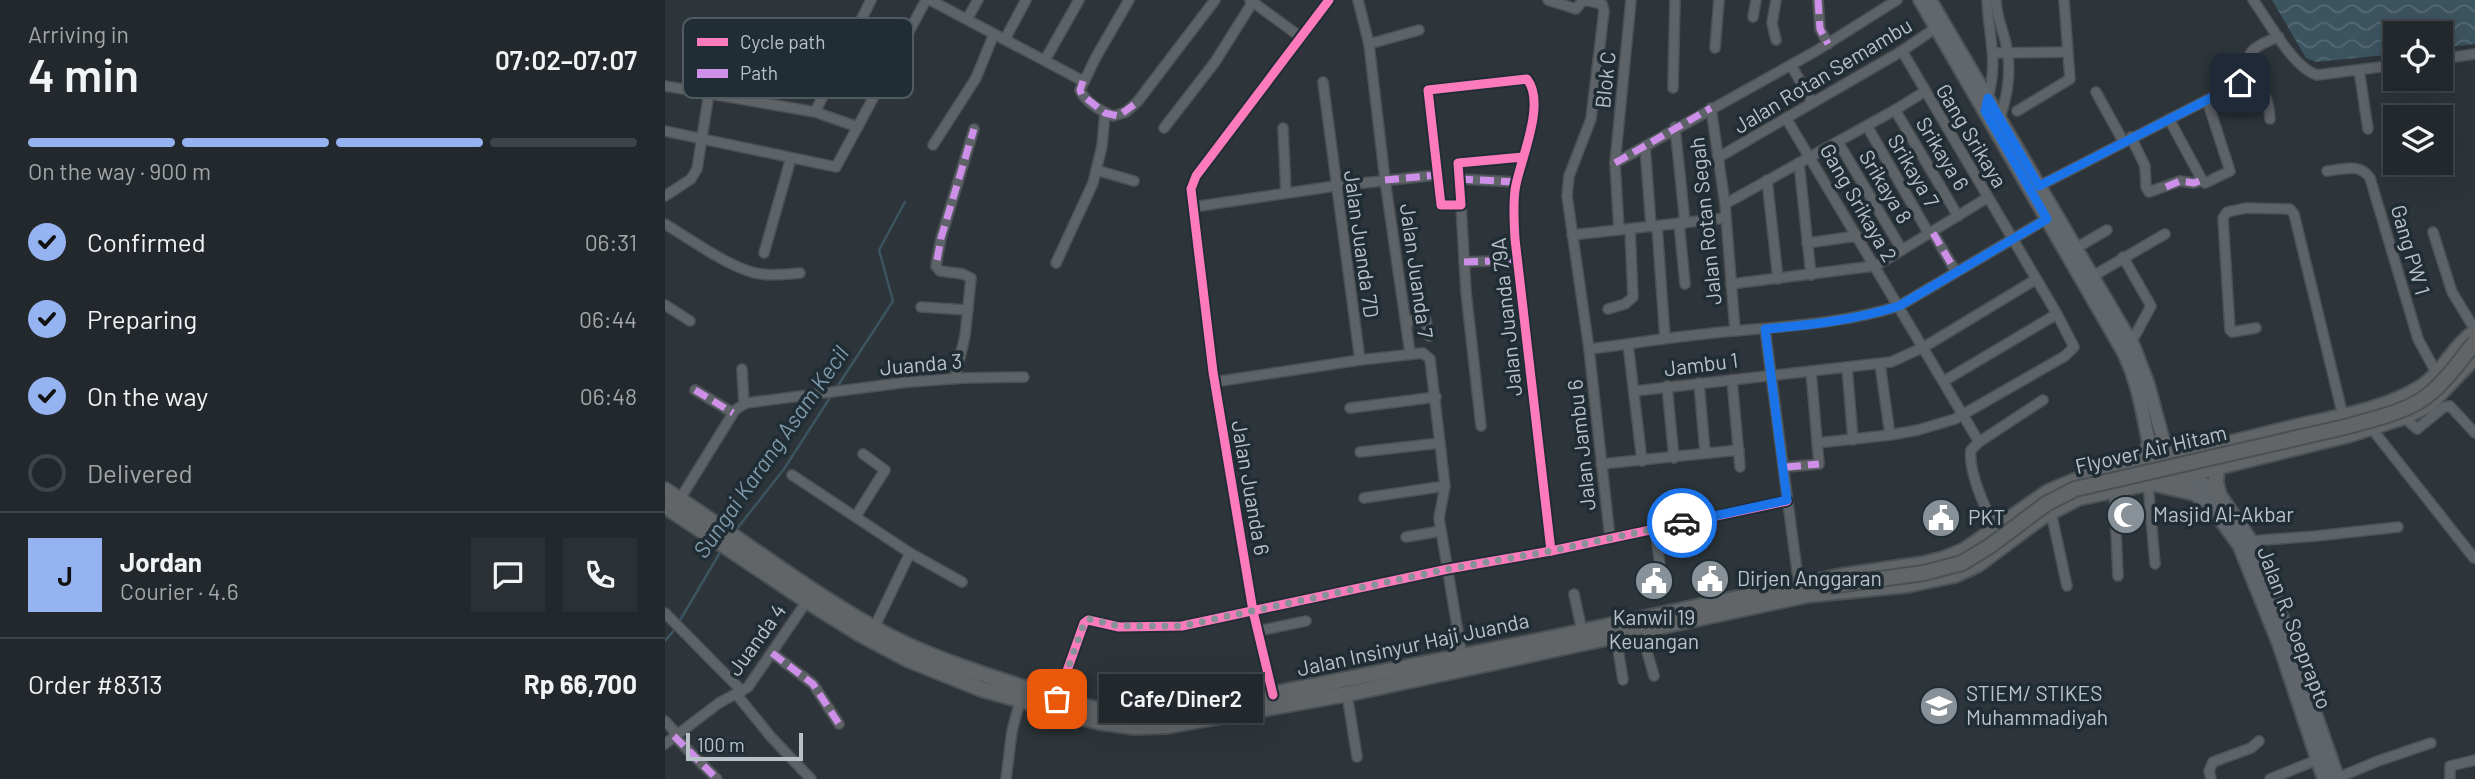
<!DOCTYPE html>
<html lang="en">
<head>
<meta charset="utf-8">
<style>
	:root { --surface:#22282c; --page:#2a3034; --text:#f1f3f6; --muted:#a2a6a9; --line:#3f4448; --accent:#95b2f1 }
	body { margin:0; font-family:Barlow,sans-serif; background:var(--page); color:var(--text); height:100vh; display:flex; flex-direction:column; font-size:26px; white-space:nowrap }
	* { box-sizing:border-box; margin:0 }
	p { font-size:23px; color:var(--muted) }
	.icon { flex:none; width:38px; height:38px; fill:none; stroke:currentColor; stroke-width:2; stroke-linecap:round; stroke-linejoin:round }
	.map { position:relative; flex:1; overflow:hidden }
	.sheet { display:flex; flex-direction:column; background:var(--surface); width:665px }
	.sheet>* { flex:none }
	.controls { position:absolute; left:1718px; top:21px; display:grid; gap:14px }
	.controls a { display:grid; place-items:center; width:70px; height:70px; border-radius:0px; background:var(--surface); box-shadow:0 7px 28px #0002,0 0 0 2px var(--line); font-size:35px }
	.scale { position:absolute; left:21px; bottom:18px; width:117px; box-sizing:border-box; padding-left:7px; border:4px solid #b9c2c9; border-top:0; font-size:19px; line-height:24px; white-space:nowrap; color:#b9c2c9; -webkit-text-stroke:5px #212d34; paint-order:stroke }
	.pin { position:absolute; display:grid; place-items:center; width:60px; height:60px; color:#fff; margin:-30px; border-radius:14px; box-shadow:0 4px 10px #0006 }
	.courier { position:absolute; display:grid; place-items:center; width:70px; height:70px; margin:-35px; border:5px solid #1a73e8; border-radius:50%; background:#fff; color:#222; box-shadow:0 2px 9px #0007 }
	.bubble { position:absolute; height:49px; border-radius:0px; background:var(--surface); box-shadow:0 7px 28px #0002,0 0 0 2px var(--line); font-size:23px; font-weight:600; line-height:49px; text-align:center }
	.summary em { font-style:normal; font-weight:600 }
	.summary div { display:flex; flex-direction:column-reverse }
	.summary { display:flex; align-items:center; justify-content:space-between; height:119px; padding:0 28px }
	h1 { font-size:46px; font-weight:600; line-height:52px }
	.bar { display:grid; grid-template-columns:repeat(4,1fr); gap:10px 7px; align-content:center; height:84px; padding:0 28px }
	.bar i { height:9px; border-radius:5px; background:var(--line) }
	.bar .on { background:var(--accent) }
	.bar p { grid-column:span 4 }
	.line { display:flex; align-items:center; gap:18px; padding:0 28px; border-top:2px solid var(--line) }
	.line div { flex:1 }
	.round { display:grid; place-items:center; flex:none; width:74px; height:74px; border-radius:0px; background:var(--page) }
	ol { padding:0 28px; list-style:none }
	li { display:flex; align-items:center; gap:21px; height:77px }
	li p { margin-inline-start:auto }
	li .icon { padding:7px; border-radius:50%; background:var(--accent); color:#111; stroke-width:4 }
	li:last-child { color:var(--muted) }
	li i { width:38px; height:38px; border:4px solid var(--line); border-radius:50% }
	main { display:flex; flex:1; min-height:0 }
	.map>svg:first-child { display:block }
</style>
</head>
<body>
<main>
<section class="sheet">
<div class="summary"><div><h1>4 min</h1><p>Arriving in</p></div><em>07:02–07:07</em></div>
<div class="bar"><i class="on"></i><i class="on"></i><i class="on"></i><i></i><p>On the way · 900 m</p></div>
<ol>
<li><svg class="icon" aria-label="check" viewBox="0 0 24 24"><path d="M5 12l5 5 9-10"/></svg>Confirmed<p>06:31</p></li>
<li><svg class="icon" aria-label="check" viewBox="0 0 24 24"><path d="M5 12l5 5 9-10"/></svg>Preparing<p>06:44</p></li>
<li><svg class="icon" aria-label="check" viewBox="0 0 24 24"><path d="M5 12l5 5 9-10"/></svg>On the way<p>06:48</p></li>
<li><i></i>Delivered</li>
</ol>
<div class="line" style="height:126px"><b class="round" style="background:var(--accent);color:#111">J</b><div><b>Jordan</b><p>Courier · 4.6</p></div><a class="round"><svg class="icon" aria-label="chat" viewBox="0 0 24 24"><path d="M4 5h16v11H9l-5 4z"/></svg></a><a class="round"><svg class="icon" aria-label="phone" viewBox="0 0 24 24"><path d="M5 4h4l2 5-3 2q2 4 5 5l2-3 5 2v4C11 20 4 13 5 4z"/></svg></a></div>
<div class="line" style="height:91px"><div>Order #8313</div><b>Rp 66,700</b></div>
</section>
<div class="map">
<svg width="1810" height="779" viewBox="0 0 1810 779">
	<defs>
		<pattern id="water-waves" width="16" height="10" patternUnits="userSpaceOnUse" patternTransform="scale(1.75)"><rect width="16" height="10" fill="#3c5360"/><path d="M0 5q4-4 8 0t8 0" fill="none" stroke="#566a75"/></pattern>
	</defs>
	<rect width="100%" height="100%" fill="#2d353a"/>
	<polygon fill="url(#water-waves)" points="1607,0 1810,0 1810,44 1776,48 1776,33 1731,33 1731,54 1651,62 1641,58"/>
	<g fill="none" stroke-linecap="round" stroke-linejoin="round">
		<g stroke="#3c5360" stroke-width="2.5">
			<polyline points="172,387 228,301 214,250 240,202"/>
			<polyline points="71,530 119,469 166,396"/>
			<polyline points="14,622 57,549"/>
			<polyline points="0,641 11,628"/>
		</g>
		<g stroke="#4b5154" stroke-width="12">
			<g id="minor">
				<polyline points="265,0 418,81"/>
				<path d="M464,0l-33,57 -16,33c6,13 21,21 33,26l13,-4 12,-11 77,-101"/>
				<polyline points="585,0 637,38"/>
				<polyline points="693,0 704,44 720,180 745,353"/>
				<polyline points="883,0 911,9 918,0"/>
				<polyline points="918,0 937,4 939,11 926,119 904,176 902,196 924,349 945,538"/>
				<polyline points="1111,0 1107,23 1111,40"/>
				<polyline points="1153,0 1155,29 1163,44"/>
				<path d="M1322,0c2,41 12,59 0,102"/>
				<path d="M1331,0c0,16 7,29 10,44 6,25 2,50 -6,74"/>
				<path d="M1588,0c15,20 40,68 64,75l79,-10"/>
				<polyline points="1088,17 1091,0"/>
				<polyline points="302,19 313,0"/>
				<polyline points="340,39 361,0"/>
				<polyline points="704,44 754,30"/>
				<polyline points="1050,48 1054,0"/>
				<polyline points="1329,53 1402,52"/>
				<polyline points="1776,59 1810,54"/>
				<polyline points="380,60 414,0"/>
				<polyline points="1126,65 1147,102"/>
				<polyline points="1694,70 1703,129"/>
				<path d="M1581,77c18,11 23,22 24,42"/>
				<polyline points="658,82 695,360 758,353 765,359 780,486 774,518 797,656"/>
				<polyline points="0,86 150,112 193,127"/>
				<polyline points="1008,88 1010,0"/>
				<polyline points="1431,92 1458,141"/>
				<polyline points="1046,108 1060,204 1070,330"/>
				<polyline points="1230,110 1293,216"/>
				<polyline points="1352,111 1405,79 1399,0"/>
				<polyline points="150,112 206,0"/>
				<path d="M1121,118l193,324 -8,8c-3,20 14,61 26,78"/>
				<polyline points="1504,119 1537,180"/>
				<polyline points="1202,126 1264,234"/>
				<polyline points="1010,127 1020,223"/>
				<polyline points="499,128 550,62 589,0"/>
				<polyline points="618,128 621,193"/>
				<polyline points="0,131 171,167 261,0"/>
				<polyline points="1466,137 1480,166 1481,187 1484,192 1515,181 1529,183 1537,180 1540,183 1565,171 1542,100"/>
				<polyline points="1173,142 1237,250"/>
				<polyline points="268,145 311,78 329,34"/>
				<polyline points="980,146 986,226"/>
				<path d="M858,157l-65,6 3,42h-20l-13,-115 99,-11c20,25 -8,83 -12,111 -2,16 -1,33 0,49l36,312"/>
				<polyline points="1054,157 1237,51 1275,25"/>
				<polyline points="950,163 1151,51 1232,0"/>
				<polyline points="1134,163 1146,275"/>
				<polyline points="431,170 469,181"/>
				<path d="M1662,171c16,-2 33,-8 43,7l48,161 19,35"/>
				<polyline points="794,179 852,182"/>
				<polyline points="1102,180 1113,279"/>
				<path d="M1374,186l201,-103c9,-9 4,-23 12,-32 7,-7 18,-11 27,-14"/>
				<polyline points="0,196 26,179 32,169 44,93"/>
				<polyline points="1060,204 1230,110 1259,92"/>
				<polyline points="796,205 801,292 816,426"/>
				<polyline points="528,207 670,186 772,175"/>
				<polyline points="1014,223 1020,284"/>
				<path d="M0,224c25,15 69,47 96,50 13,2 26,0 39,-1"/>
				<polyline points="992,226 1000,338"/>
				<polyline points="954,230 950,163 966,0"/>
				<polyline points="1768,232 1787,292 1810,330"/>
				<polyline points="1268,233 1291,272"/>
				<polyline points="907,235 1061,218"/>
				<polyline points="1142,243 1192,236"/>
				<polyline points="1411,248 1442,230"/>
				<polyline points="99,253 126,158"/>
				<polyline points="1458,257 1486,306 1466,343"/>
				<polyline points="799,262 851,260"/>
				<polyline points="391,263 428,183 437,146 440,113"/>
				<polyline points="1209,267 1322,198"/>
				<polyline points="1428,276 1500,234"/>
				<polyline points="1066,284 1209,266"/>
				<polyline points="0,305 25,321"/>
				<polyline points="256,307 303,310"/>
				<polyline points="943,309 960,304 968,297 965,229"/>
				<polyline points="741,321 761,321 764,336"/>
				<polyline points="1591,328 1567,332 1565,330 1558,218 1562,212 1581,208 1625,209 1629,214 1678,416"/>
				<polyline points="1100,329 1134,586"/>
				<polyline points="963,344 977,461"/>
				<path d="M924,349c48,-6 96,-14 145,-18 56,-5 111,-8 165,-25l151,-89"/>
				<polyline points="1215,364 1225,435"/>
				<polyline points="1182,367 1188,440"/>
				<polyline points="77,369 79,404"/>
				<polyline points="290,378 300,336 306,278 298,274 275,271 271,266 276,238 309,129"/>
				<polyline points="1067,380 1075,467"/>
				<polyline points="1279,381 1392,314"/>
				<polyline points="549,382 695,360"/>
				<polyline points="1034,383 1040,452"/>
				<polyline points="1002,386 1009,458"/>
				<polyline points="30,390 68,413"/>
				<polyline points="970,391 1226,362 1259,347 1370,280"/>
				<polyline points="685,408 771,397"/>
				<polyline points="1739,417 1752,429 1779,407 1785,406 1810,433"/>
				<polyline points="1707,429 1809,558"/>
				<polyline points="1314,442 1378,400"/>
				<polyline points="1152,443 1225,435 1253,430 1290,419 1400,356 1409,347 1392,314 1237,51"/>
				<polyline points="695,452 775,443"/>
				<polyline points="936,464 1074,450"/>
				<polyline points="1122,467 1154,464 1146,371"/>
				<polyline points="127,475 245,553 297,582"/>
				<polyline points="1483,483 1490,564"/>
				<polyline points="1449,489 1453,576"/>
				<polyline points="699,498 780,486"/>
				<polyline points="15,499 70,410 81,403 243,382 300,378 359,377"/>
				<polyline points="1386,512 1402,586"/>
				<polyline points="191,516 220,470 198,454"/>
				<polyline points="990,529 995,564"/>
				<polyline points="741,537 776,531"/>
				<polyline points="1585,541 1651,536 1733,527"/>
				<polyline points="909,594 917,631"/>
				<polyline points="0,613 77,691"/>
				<polyline points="209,628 245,553"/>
				<polyline points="593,631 641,621"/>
				<polyline points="976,631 989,676"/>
				<polyline points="951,637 958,680"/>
				<polyline points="107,653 148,684 174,724"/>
				<polyline points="71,694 107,738 146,779"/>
				<polyline points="682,694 692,757"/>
				<polyline points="608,695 588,611 548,372 526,189 531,176 664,0"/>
				<polyline points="392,699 419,623 423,620 454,627 517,626 783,569 886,551 1122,501"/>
				<polyline points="0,721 12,734"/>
				<polyline points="9,736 52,779"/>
				<polyline points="0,744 54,703 83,687 142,601"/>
				<polyline points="1672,778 1713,761 1766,743"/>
				<polyline points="341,779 347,731 355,701"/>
				<polyline points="1546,779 1544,771 1548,762 1586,748 1594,741"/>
				<polyline points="1605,779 1654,759"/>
				<polyline points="1785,779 1785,766 1810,760"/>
			</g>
		</g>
		<g stroke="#4b5154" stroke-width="16">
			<g id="secondary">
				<path d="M1255,0l204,353c17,37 18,61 27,99"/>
				<polyline points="1265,0 1469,347 1483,384 1500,447"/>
			</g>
		</g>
		<g stroke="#4b5256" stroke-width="18">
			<g id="primary">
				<polyline points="1516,469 1554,495 1585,541 1601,575 1672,779"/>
				<polyline points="1516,486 1543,501 1575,545 1615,644 1660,779"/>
			</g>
		</g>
		<g stroke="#4a5155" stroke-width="18">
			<g id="trunk">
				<polyline points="1496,440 1510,449 1524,452"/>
				<polyline points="1472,465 1480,456 1484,445"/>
				<polyline points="1552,467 1551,483 1554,495"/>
				<polyline points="1491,484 1525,492"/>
				<path d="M0,490c70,45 136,97 209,138 48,27 101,44 154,61 49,16 88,29 140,26l369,-74 304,-65 82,-12 20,-5 22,-9 83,-58 26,-11 28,-9c65,-13 129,-29 193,-45 43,-10 91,-17 128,-41 21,-14 31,-40 52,-54"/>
				<polyline points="0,506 142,601 195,634 244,660 316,689 434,722 469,727 502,726 682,694 1142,595 1242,585 1290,575 1312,565 1377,517 1413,498 1505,479 1683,435 1739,417 1764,405 1810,357"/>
			</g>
		</g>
		<use href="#minor" stroke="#5e6368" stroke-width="9"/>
		<use href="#secondary" stroke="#62676c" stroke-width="12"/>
		<use href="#primary" stroke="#5f656a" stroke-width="14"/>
		<use href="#trunk" stroke="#616568" stroke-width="14"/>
		<g stroke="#4a5155" stroke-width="18" stroke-linecap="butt">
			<path id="trunk-bridge" d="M1164,586l95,-13 38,-10 28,-17 56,-42 29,-15 270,-62c27,-8 60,-14 82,-31 19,-15 33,-35 48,-54"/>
		</g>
		<use href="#trunk-bridge" stroke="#616568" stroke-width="14"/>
		<g stroke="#ce8fe9" stroke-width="7" stroke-dasharray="14 7" stroke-linecap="butt">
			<polyline points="1153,0 1155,29 1163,44"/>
			<polyline points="418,81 415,90 417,95 440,113 453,116 470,104"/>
			<polyline points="950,163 1046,108"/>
			<polyline points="794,179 852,182"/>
			<polyline points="720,180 772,175"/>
			<polyline points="1501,187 1515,181 1529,183 1537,180"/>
			<polyline points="1268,233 1291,272"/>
			<polyline points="272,260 276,238 309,129"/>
			<polyline points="799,262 851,260"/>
			<polyline points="30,390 68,413"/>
			<polyline points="1122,467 1154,464"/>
			<polyline points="107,653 148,684 174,724"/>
			<polyline points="9,736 52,779"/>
		</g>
		<g stroke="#212d34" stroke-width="13">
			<g id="cycleway">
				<path d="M858,157l-65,6 3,42h-20l-13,-115 99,-11c20,25 -8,83 -12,111 -2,16 -1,33 0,49l36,312"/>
				<polyline points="608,695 588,611 548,372 526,189 531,176 664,0"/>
				<polyline points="392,699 419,623 423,620 454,627 517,626 783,569 886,551 1122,501"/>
			</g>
		</g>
		<use href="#cycleway" stroke="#fd7abc" stroke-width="9"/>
	</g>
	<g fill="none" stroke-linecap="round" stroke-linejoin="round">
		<polyline stroke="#889197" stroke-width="7" stroke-dasharray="0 12.6" points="392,699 419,623 424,619 454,626 517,626 783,569 886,551 1017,523"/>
		<path stroke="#1a73e8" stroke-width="9" d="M1017,523l105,-23 -22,-171c45,-4 90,-9 134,-23l148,-87 -62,-108 3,-13 51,88 201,-103"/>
	</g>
	<defs>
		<g id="mosque-disc" transform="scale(2.0125)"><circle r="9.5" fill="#889197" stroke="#212d34"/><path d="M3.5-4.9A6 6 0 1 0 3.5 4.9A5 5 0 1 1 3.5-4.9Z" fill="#fff"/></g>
		<g id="civic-disc" transform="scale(2.0125)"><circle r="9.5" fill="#889197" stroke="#212d34"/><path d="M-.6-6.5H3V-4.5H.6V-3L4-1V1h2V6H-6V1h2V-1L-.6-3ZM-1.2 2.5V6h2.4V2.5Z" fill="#fff"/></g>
		<g id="university-disc" transform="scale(2.0125)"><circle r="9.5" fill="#889197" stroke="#212d34"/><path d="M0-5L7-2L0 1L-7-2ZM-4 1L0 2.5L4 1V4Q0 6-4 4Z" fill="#fff"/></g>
	</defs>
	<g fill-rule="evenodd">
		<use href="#mosque-disc" x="1461" y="515"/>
		<use href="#civic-disc" x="1276" y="518"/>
		<use href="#civic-disc" x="1045" y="579"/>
		<use href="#civic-disc" x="989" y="581"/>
		<use href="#university-disc" x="1274" y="706"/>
	</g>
	<g text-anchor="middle" stroke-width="7" stroke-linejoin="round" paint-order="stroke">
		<g font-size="21" fill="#b9c2c9" stroke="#212d34">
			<text transform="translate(1158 76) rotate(-31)" y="7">Jalan Rotan Semambu</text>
			<text transform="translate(941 80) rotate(-84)" y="7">Blok C</text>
			<text transform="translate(1306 136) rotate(59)" y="7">Gang Srikaya</text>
			<text transform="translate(1277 154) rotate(59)" y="7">Srikaya 6</text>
			<text transform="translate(1248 171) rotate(60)" y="7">Srikaya 7</text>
			<text transform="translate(1220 187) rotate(59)" y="7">Srikaya 8</text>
			<text transform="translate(1193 203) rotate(60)" y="7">Gang Srikaya 2</text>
			<text transform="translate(1041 221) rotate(-96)" y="7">Jalan Rotan Segah</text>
			<text transform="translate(696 244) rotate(82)" y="7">Jalan Juanda 7D</text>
			<text transform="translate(1745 250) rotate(74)" y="7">Gang PW 1</text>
			<text transform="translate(751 271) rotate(82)" y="7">Jalan Juanda 7</text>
			<text transform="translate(842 317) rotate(-96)" y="7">Jalan Juanda 79A</text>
			<text transform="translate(256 365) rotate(-5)" y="7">Juanda 3</text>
			<text transform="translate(1036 365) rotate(-7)" y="7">Jambu 1</text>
			<text transform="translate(917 445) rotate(-96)" y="7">Jalan Jambu 6</text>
			<text transform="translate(1486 450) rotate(-13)" y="7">Flyover Air Hitam</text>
			<text transform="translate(585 488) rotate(80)" y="7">Jalan Juanda 6</text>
			<text transform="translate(1629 628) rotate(69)" y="7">Jalan R. Soeprapto</text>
			<text transform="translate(92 640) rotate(-54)" y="7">Juanda 4</text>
			<text transform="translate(748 645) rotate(-12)" y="7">Jalan Insinyur Haji Juanda</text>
		</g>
		<g font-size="21" fill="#b9c2c9" stroke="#212d34" text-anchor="start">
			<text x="1488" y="522">Masjid Al-Akbar</text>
			<text x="1303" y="525">PKT</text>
			<text x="1072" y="586">Dirjen Anggaran</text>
			<text x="989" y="625" text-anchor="middle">Kanwil 19<tspan x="989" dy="24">Keuangan</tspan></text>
			<text x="1301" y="701">STIEM/ STIKES<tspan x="1301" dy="24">Muhammadiyah</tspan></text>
		</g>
		<g font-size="23" font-style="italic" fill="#7c98aa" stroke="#212d34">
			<text transform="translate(106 452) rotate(-55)" y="8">Sungai Karang Asam Kecil</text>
		</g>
	</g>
	<rect x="18" y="18" width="230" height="80" rx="10" fill="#212d34" stroke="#4f5a61" stroke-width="2"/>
	<rect x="32" y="38" width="31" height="8" fill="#fd7abc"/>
	<rect x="32" y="69" width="31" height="9" fill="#ce8fe9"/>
	<g font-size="19" fill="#b9c2c9">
		<text x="75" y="49">Cycle path</text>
		<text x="75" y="80">Path</text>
	</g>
</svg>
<div class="controls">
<a><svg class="icon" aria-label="locate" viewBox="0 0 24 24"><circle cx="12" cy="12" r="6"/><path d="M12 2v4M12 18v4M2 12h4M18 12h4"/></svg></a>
<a><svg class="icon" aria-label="layers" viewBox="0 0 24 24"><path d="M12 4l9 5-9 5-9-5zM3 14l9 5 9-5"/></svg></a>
</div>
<div class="scale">100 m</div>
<div class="pin" style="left:392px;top:699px;background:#ea580c"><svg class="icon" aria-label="bag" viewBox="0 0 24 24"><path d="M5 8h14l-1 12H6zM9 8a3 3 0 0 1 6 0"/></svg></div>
<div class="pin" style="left:1575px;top:83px;background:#1f2937"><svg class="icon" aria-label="home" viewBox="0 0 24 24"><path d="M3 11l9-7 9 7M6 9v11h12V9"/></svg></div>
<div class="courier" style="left:1017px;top:523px"><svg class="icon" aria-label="car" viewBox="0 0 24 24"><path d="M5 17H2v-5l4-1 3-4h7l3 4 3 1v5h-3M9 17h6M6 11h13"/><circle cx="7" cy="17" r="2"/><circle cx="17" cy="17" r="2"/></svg></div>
<div class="bubble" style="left:434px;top:674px;width:164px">Cafe/Diner2</div>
</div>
</main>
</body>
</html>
